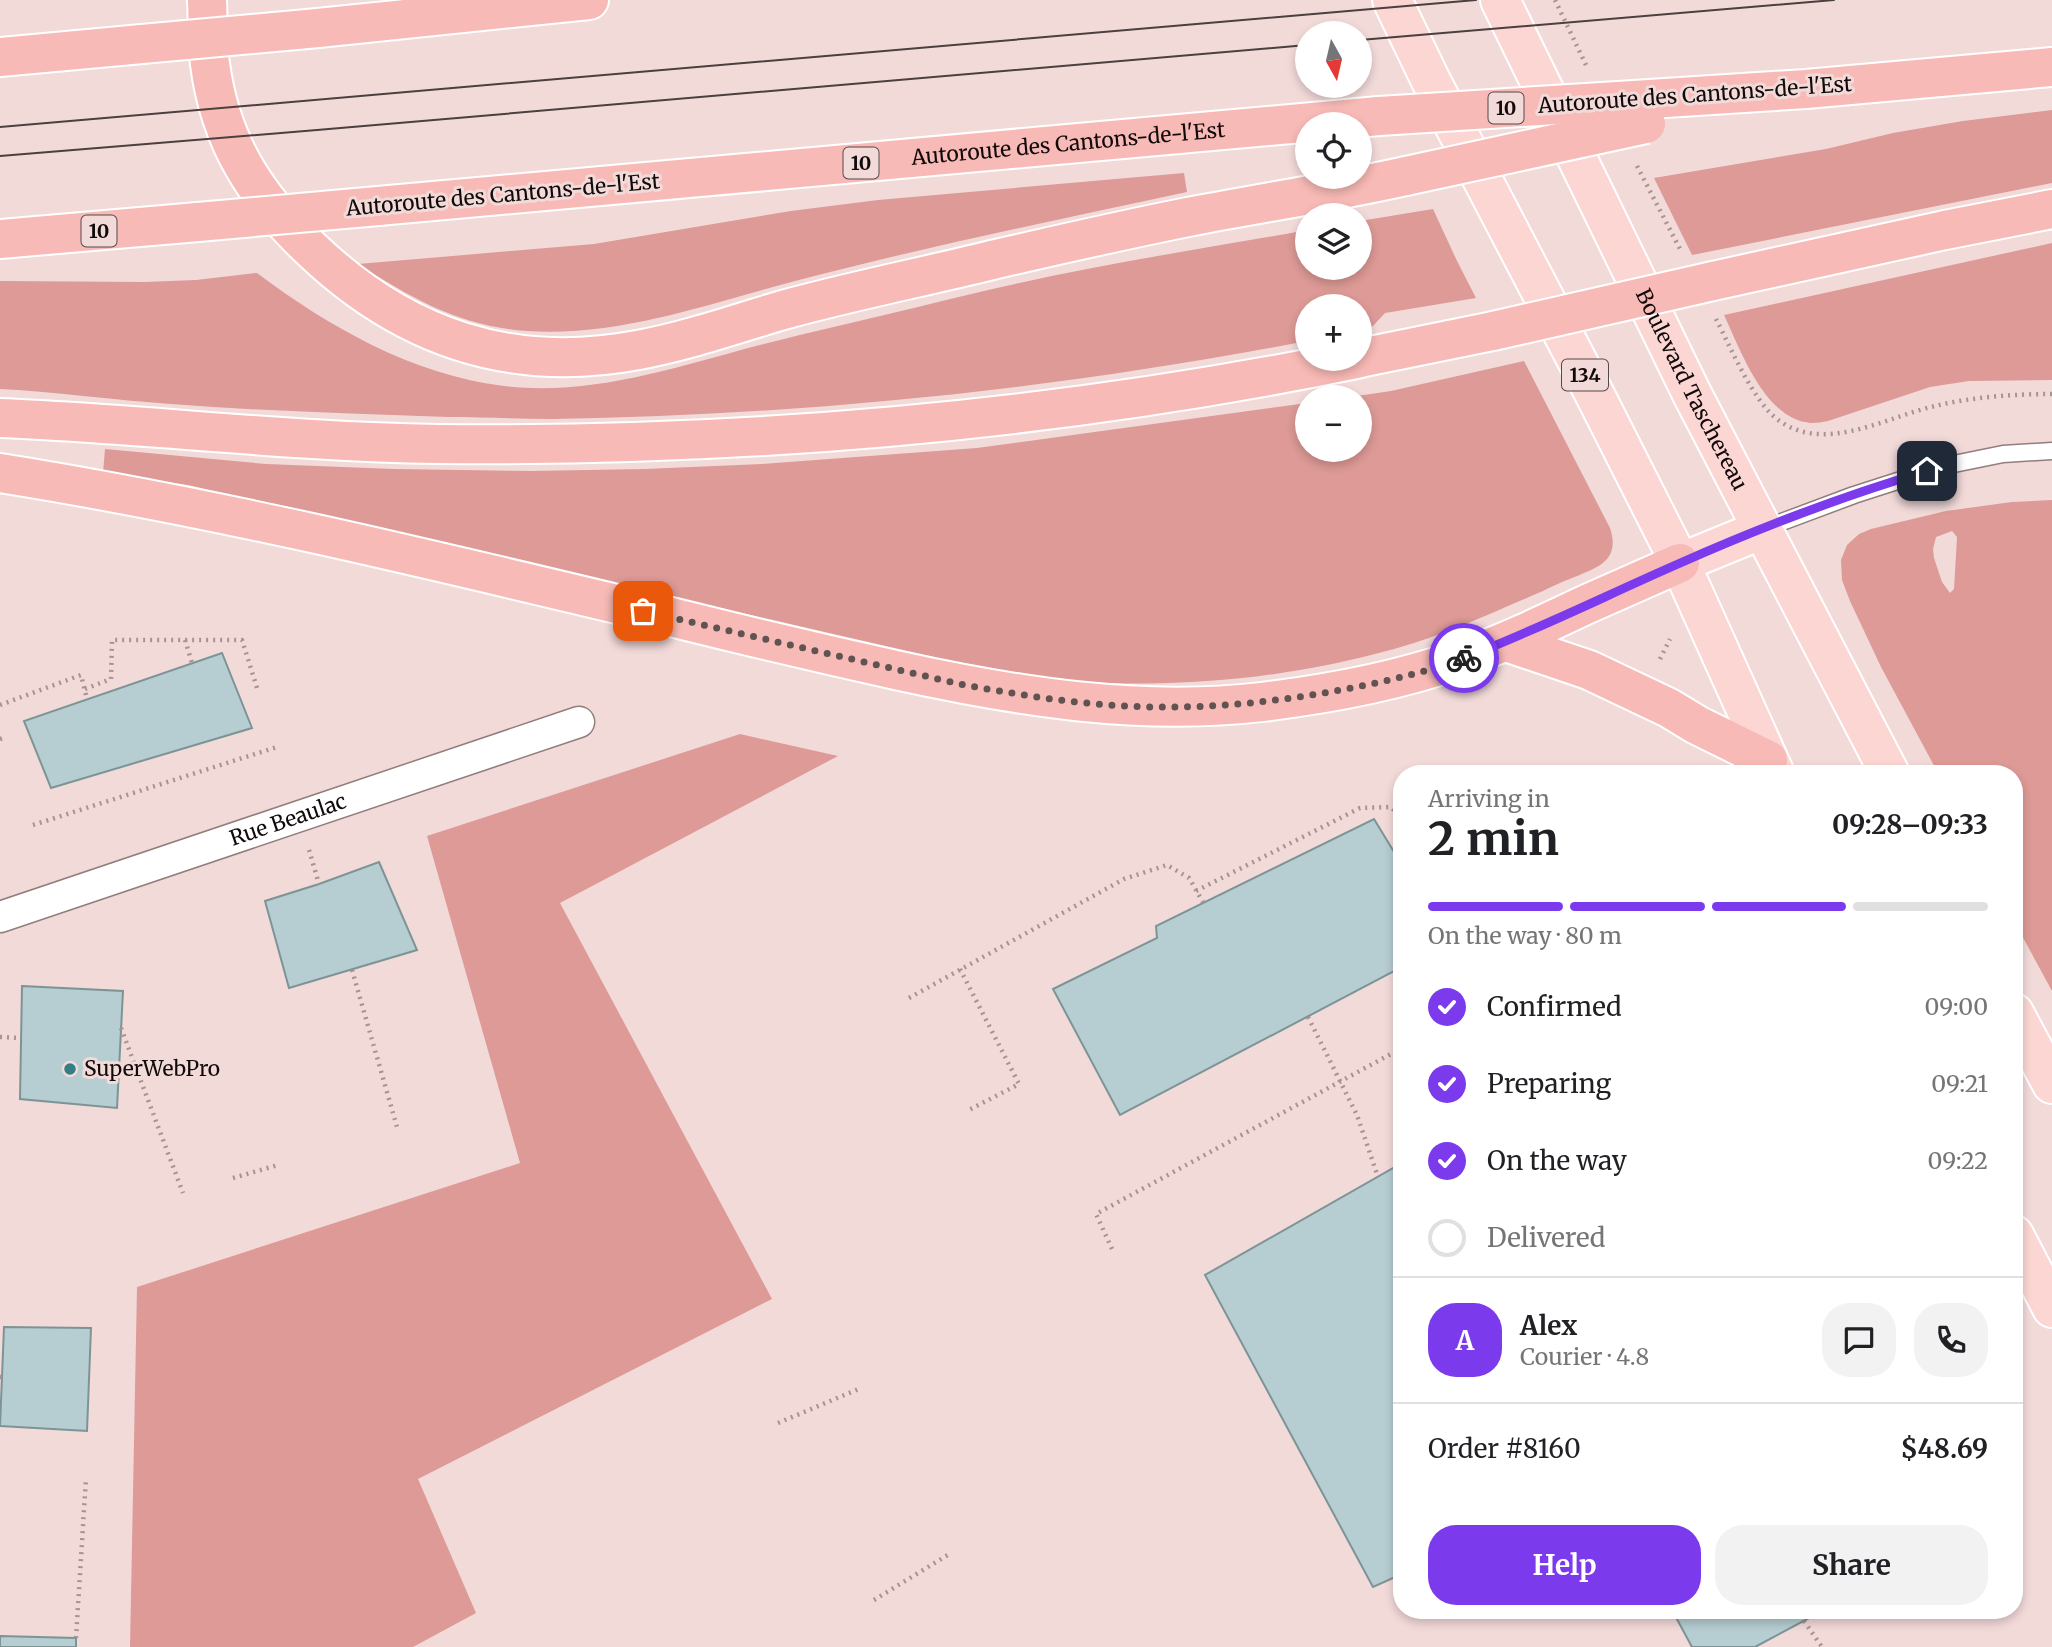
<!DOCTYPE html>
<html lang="en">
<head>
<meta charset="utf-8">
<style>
	:root { --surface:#fff; --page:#f2f2f2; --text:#202124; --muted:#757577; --line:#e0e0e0; --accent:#7c3aed }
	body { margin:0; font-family:Merriweather,serif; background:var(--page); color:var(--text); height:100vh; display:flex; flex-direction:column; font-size:26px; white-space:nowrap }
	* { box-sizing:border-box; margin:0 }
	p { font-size:23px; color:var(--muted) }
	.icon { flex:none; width:38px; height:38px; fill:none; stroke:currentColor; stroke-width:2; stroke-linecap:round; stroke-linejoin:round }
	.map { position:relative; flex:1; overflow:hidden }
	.drawer { position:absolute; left:1393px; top:765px; width:630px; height:854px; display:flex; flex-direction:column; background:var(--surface); border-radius:28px; box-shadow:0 4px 10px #0003 }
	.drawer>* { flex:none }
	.needle { width:46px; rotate:172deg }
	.controls { position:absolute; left:1295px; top:21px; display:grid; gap:14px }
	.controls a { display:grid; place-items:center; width:77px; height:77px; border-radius:50%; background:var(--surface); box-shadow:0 4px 10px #0003; font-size:35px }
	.pin { position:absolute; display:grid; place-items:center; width:60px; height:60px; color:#fff; margin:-30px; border-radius:14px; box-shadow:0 4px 10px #0006 }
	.courier { position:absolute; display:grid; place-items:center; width:70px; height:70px; margin:-35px; border:5px solid #7c3aed; border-radius:50%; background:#fff; color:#222; box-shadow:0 2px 9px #0007 }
	.overview em { font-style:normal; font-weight:700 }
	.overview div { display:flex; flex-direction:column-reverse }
	.overview { display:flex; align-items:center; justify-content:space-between; height:119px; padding:0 35px }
	h1 { font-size:46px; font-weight:700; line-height:52px }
	.bar { display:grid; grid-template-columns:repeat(4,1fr); gap:10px 7px; align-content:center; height:84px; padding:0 35px }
	.bar i { height:9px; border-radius:5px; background:var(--line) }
	.bar .current { background:var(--accent) }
	.bar p { grid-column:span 4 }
	.line { display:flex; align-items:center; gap:18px; padding:0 35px; border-top:2px solid var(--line) }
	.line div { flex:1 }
	.round { display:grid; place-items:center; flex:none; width:74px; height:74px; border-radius:28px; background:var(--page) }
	ol { padding:0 35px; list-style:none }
	li { display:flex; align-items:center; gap:21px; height:77px }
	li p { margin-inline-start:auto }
	li .icon { padding:7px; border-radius:50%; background:var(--accent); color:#fff; stroke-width:4 }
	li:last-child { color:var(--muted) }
	li i { width:38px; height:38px; border:4px solid var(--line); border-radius:50% }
	.button { display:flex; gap:14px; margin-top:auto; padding:14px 35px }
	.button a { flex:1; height:80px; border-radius:28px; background:var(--accent); color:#fff; font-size:28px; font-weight:700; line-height:80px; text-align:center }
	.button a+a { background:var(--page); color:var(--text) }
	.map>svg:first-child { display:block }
</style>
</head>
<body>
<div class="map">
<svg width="2052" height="1647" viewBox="0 0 2052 1647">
	<rect width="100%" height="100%" fill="#f2dad9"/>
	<g fill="#dd9a96" fill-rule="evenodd">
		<polygon points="2052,110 2052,183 1692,255 1654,178 1826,149 1893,133 1963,121"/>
		<path d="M1184,173l3,19c-131,28 -262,55 -392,89 -88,23 -176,56 -268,50 -68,-5 -114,-32 -169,-67l236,-20 197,-33 87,-11z"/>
		<path d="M1433,209l24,52 19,37 -91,15 -12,13 -13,3v-23h-53v35c-248,48 -500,74 -754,78 -35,0 -70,-2 -105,-2 -93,-3 -185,-6 -277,-13 -57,-4 -114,-12 -171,-15v-108l145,1 51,-2 61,-7c72,54 156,102 247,113 85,10 167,-17 248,-39 55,-14 111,-27 166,-40 32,-8 64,-16 97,-23 96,-22 195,-36 292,-54v38h53v-47z"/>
		<path d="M2052,243v137l-83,1 -39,6 -102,34c-5,1 -11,2 -17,2 -46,-3 -70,-72 -87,-108z"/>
		<path d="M1524,361l86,167c11,33 -13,40 -38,50 -10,4 -20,8 -29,13 -49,21 -98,44 -149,58 -105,29 -213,40 -321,32 -44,-4 -88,-14 -131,-22l-754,-174 -85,-12 2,-24 161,15 128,5 137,2 114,-2 117,-5 215,-16 330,-45v47h53v-53h-10l41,-6z"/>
		<path d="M2052,500v491l-38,-70v-147l-76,-1 -57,-106 -31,-66 -8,-21 -1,-20 6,-15 12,-11 12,-5 75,-18 66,-9zM1952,531l5,6 -3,52 -4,4 -8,-11 -8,-24 -1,-9 3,-12z"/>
		<polygon points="740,734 838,756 560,903 772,1299 418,1479 476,1613 413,1647 130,1647 137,1287 520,1163 427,836"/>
	</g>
	<g fill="#b6cdd1" stroke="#7d9497" stroke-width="2">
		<polygon points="222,653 252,728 51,788 24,721"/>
		<polygon points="1374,819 1402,865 1402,967 1120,1115 1053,989 1157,938 1156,926"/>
		<polygon points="379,862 417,950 289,988 265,901 319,884"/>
		<polygon points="22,986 123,991 117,1108 20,1099"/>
		<polygon points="1402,1163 1402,1574 1373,1587 1205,1275"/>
		<polygon points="4,1327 91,1328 87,1431 0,1426"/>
		<polygon points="1672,1610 1824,1610 1755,1647 1692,1647"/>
		<polygon points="0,1636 76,1638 76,1647 0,1647"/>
	</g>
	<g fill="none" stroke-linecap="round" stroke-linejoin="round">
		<g stroke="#927e7c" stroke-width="19">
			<polyline id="lane" points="1763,529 1854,495 1944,466 2003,454 2052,451"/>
		</g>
		<g stroke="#927e7c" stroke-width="33">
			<g id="street">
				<path id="s1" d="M0,917l579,-195"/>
			</g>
		</g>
		<g stroke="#fff" stroke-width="42">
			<g id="primary">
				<polyline points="1392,0 1431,81 1595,395 1680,563 1775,774"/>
				<path id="s2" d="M1500,0l192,394 198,380"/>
				<polyline points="1680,563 1763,529"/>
				<polyline points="2014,1013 2052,1084"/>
				<polyline points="2014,1235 2052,1308"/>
			</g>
		</g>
		<g stroke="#fff" stroke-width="42">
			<g id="highway">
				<path d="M207,0c1,21 0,43 3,64 10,77 45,132 101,185 93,89 200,125 327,101 49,-9 97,-26 145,-40 69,-19 140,-33 209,-50 65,-15 131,-30 196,-43 73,-14 146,-25 218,-41"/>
				<polyline points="318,28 589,0"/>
				<polyline points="0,57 142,44"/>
				<polyline points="1634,100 1806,89 2052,67"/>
				<path id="s3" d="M378,206l1001,-90"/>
				<polyline points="0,239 198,222"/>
				<polyline points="1713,281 1945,230 2052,209"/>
				<polyline points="1360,358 1493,331"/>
				<path d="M0,418c146,6 291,24 438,26 309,3 616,-23 919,-85"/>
				<path d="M0,473c226,36 449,91 671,144 76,19 152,37 229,54 119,26 240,45 362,31 66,-8 132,-20 195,-42 44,-15 86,-35 128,-55 31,-14 63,-28 95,-42"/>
				<polyline points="1506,642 1589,670 1669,708 1697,725 1768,760"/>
			</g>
		</g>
		<g stroke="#a69493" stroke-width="4.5" stroke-dasharray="2 5" stroke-linecap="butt">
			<polyline points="1555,0 1586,65"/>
			<polyline points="1637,166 1680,249"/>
			<path d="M1716,319c14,27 37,82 61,100 46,36 109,-2 158,-13 37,-9 79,-12 117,-12"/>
			<polyline points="185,640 192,663"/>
			<polyline points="1660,659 1670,639"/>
			<polyline points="85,689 111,679 112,640 242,640 258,691"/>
			<polyline points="0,705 81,675 87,699"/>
			<polyline points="0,739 6,737"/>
			<polyline points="33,825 277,747"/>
			<polyline points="309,850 319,884"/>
			<polyline points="1196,891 1360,808 1391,807 1402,818"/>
			<polyline points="960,969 1019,1084 967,1111"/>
			<polyline points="352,970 397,1127"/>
			<polyline points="909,998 1124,879 1167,865 1189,878 1203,902"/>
			<polyline points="1308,1017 1357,1115 1378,1177"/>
			<polyline points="121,1028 183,1193"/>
			<polyline points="0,1037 21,1038"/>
			<polyline points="233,1178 278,1165"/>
			<polyline points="1112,1249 1096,1214 1402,1048"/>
			<polyline points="0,1377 2,1377"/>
			<polyline points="778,1423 861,1388"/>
			<polyline points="874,1600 951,1553"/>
			<polyline points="1804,1621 1822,1647"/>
			<polyline points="76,1638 86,1478"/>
		</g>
		<use href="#lane" stroke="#fff" stroke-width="16"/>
		<use href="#street" stroke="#fff" stroke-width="30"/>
		<use href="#primary" stroke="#fbd6d3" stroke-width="38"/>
		<use href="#highway" stroke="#f8bab6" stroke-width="38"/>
		<g stroke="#4b3f3f" stroke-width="2">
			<polyline points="1360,40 1834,0"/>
			<polyline points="0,127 1476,0"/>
			<polyline points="0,156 317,130 1307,45"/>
		</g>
		<g stroke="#fff" stroke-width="42" stroke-linecap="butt">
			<g id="highway-bridge">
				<polyline points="142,44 318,28"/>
				<polyline points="1379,116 1634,100"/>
				<polyline points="1406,176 1646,124"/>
				<polyline points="198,222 378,206"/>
				<polyline points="1493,331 1713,281"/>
			</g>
		</g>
		<use href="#highway-bridge" stroke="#f8bab6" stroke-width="38"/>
	</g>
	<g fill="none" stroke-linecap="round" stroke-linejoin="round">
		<path stroke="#605352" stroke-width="7" stroke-dasharray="0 12.6" d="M643,611l321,74c68,12 137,23 207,22 53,0 106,-6 159,-15 45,-8 91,-18 134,-34"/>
		<path stroke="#7c3aed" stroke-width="9" d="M1464,658c73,-28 143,-63 214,-94 81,-36 165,-68 249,-93"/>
	</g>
	<circle fill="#367e87" stroke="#f2dad9" stroke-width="2.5" cx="70" cy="1069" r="7"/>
	<g text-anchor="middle" stroke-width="6" stroke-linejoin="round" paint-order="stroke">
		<g fill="#f2dad9" stroke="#544848" stroke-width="2">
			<rect x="1488.5" y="92.5" width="35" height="31" rx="5"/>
			<rect x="843.5" y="147.5" width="35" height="31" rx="5"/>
			<rect x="81.5" y="215.5" width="35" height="31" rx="5"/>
			<rect x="1562" y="359.5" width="46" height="31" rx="5"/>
		</g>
		<g font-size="19" font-weight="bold" fill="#110a0a">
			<text x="1506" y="115">10</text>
			<text x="861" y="170">10</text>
			<text x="99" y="238">10</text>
			<text x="1585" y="382">134</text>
		</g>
		<g font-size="21" fill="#110a0a" stroke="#f2dad9">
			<text transform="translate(1695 95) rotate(-4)" y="7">Autoroute des Cantons-de-l'Est</text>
			<text dy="7" stroke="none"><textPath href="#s3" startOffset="693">Autoroute des Cantons-de-l'Est</textPath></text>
			<text transform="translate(503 195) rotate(-5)" y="7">Autoroute des Cantons-de-l'Est</text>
			<text dy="7" stroke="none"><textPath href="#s2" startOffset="434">Boulevard Taschereau</textPath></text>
			<text dy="7" stroke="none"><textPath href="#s1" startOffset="304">Rue Beaulac</textPath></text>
		</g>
		<g font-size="21" fill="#110a0a" stroke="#f2dad9" text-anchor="start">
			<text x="84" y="1076">SuperWebPro</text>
		</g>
	</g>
</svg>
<div class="controls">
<a><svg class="needle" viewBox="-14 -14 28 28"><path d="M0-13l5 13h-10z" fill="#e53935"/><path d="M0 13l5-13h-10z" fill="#757577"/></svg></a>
<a><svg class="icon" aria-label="locate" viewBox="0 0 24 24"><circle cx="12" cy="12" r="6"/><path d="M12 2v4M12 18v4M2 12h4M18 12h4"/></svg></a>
<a><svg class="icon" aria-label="layers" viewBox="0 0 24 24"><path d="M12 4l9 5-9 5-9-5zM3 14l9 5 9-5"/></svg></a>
<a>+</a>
<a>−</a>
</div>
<div class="pin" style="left:643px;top:611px;background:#ea580c"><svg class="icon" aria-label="bag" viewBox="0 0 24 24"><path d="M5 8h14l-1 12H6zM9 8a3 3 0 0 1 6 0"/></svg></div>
<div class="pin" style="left:1927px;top:471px;background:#1f2937"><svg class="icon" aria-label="home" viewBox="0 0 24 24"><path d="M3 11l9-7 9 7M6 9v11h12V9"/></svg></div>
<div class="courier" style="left:1464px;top:658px"><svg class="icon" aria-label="bike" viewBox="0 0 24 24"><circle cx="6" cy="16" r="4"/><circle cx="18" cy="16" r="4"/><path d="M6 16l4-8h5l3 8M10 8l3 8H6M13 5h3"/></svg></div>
<section class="drawer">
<div class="overview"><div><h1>2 min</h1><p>Arriving in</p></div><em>09:28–09:33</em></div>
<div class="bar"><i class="current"></i><i class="current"></i><i class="current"></i><i></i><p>On the way · 80 m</p></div>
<ol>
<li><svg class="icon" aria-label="check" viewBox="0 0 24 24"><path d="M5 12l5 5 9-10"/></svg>Confirmed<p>09:00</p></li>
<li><svg class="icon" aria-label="check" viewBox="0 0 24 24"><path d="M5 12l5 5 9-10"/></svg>Preparing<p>09:21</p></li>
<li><svg class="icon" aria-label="check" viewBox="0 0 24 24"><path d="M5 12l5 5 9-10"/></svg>On the way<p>09:22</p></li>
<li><i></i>Delivered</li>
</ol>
<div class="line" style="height:126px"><b class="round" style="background:var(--accent);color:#fff">A</b><div><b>Alex</b><p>Courier · 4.8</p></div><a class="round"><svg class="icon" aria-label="chat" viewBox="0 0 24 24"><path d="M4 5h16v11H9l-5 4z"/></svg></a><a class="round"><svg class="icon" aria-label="phone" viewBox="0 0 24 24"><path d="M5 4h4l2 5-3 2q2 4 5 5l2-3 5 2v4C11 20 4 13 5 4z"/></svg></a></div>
<div class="line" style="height:91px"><div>Order #8160</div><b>$48.69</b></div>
<div class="button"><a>Help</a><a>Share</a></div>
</section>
</div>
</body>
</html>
